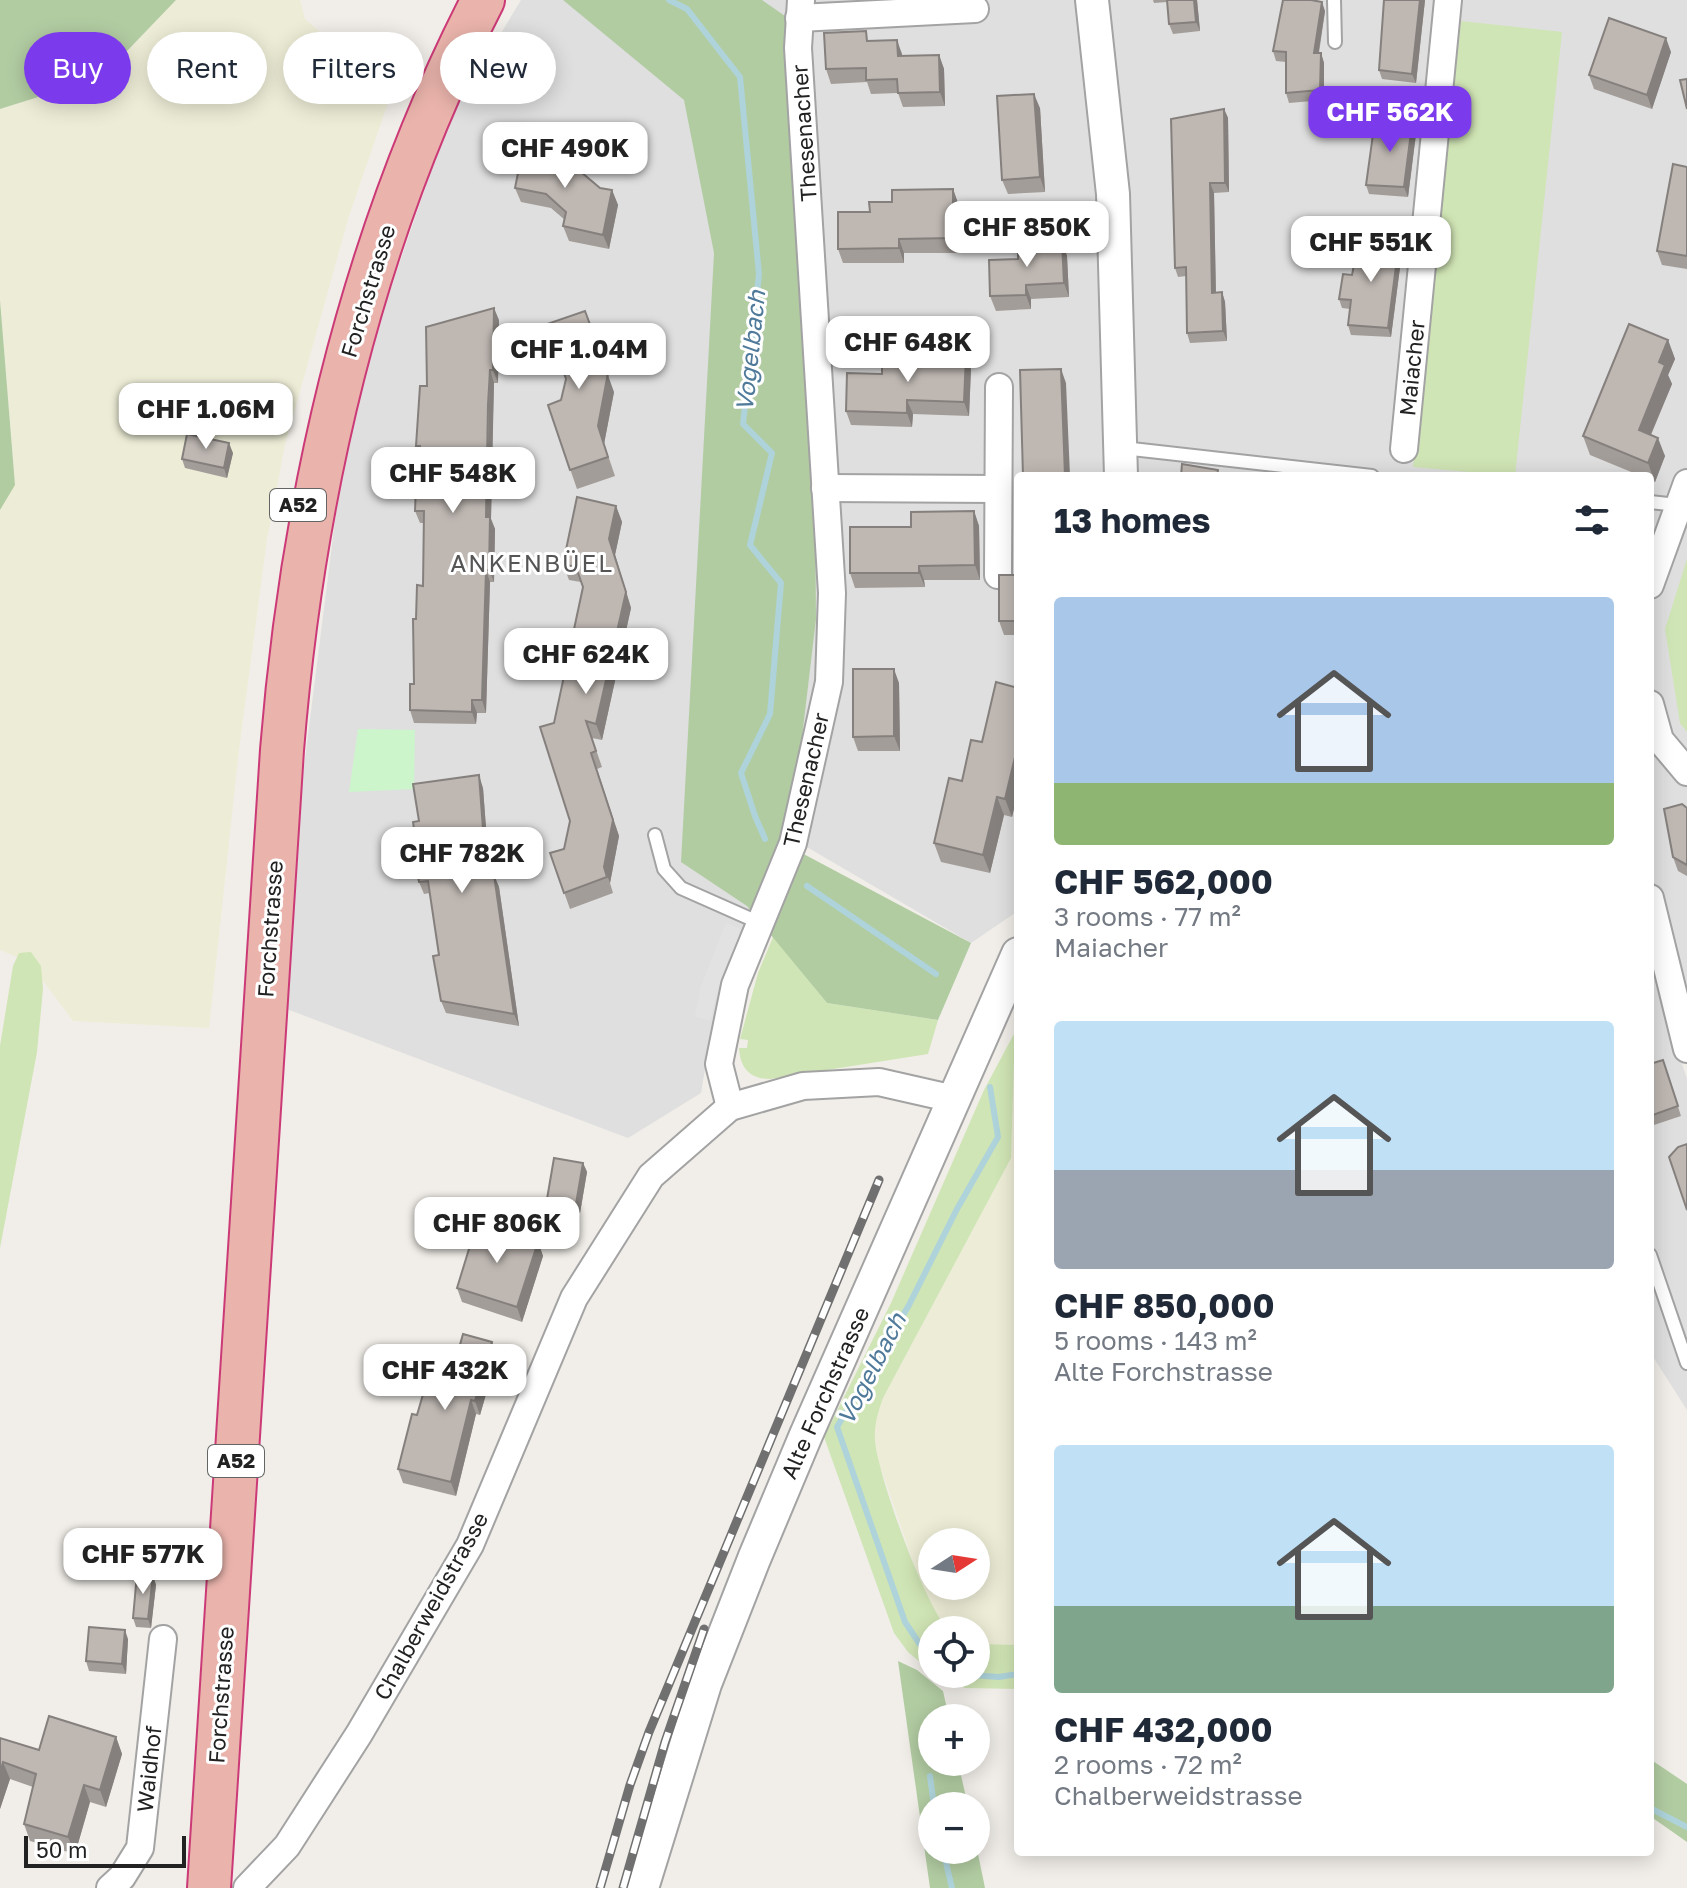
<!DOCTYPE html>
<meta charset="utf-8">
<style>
body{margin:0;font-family:"Golos Text",sans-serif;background:#f2f2f3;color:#1f2937;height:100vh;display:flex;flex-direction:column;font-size:30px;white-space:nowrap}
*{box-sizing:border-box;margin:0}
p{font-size:26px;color:#747a83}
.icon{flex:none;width:44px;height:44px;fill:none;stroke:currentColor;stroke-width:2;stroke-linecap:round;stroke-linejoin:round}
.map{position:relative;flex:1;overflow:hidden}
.panel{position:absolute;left:1014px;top:472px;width:640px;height:1384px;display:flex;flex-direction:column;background:#fff;border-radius:8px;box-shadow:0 4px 20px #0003}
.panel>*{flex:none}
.top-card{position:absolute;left:24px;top:32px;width:760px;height:72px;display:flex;gap:16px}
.needle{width:52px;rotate:78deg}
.fabs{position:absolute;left:918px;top:1528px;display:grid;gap:16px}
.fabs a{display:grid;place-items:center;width:72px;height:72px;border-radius:50%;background:#fff;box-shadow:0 4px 20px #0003;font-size:40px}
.scale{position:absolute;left:24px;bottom:20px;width:162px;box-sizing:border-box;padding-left:8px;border:4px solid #222;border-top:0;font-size:22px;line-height:28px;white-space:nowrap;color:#222;-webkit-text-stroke:6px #fff;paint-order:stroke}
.price{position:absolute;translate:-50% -68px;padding:0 18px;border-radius:16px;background:#fff;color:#222;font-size:26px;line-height:52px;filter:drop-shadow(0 2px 4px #0008)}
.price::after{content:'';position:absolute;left:50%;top:48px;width:24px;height:18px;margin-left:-12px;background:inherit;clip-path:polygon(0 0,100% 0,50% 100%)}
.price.on{background:#7c3aed;color:#fff}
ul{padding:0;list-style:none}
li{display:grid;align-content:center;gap:16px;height:424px;padding:0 40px}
li span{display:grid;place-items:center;height:248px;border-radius:8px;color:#555}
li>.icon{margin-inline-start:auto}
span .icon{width:144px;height:144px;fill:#fffc;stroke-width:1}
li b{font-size:34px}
h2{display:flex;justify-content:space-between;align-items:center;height:96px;padding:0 40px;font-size:34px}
.pill{padding:0 28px;border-radius:36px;background:#fff;box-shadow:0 4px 20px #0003;font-size:28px;line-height:72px}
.pill.on{background:#7c3aed;color:#fff}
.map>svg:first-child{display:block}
.residential{fill:#dfdfdf}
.farmland{fill:#ededd7;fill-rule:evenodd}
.grass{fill:#d0e5b5}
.forest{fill:#b2cca2}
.park{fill:#ccf5cc}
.parking{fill:#e2e2e2}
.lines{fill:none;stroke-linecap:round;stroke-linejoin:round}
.stream{stroke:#aed3da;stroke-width:6}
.service-casing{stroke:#a3a3a3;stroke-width:16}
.minor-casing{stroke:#a3a3a3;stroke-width:30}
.tertiary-casing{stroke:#a3a3a3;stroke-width:36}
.trunk-casing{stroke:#cb3a77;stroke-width:46}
.service{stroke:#fff;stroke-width:12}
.minor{stroke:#fff;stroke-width:26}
.tertiary{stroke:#fff;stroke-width:32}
.trunk{stroke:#eab4ac;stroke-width:42}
.rail-casing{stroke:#707070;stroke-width:9}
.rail{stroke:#fff;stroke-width:6;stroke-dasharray:18;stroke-linecap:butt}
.wall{fill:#a39d99}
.shaded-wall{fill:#85807d}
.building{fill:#beb7b2;stroke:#85807d;stroke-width:2}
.labels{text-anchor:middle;stroke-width:6;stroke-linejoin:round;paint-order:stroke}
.shield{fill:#fff;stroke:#646464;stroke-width:2}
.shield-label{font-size:20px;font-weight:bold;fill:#222}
.street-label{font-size:22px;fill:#222;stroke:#fff}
.water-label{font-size:24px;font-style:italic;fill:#4f7a9a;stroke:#fff}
.neighbourhood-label{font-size:24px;letter-spacing:2px;fill:#555;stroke:#fff}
</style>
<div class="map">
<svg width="1687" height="1888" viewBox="0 0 1687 1888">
<rect width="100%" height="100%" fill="#f1eee9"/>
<polygon class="residential" points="521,0 1687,0 1687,1026 1671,1030 1687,1079 1687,1410 1650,1352 1650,476 1018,476 1018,911 971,943 800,843 733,944 712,1028 701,1093 628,1138 284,1008 293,854 349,410 449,119"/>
<g class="farmland">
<polygon points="176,0 300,0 305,19 336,46 400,68 349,216 285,445 267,539 239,750 209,1028 73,1021 29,962 0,950 0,510 15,484 0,300 0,109 102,77"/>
<path d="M1018,1014V1645H993L976,1644V1630H949L933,1609L917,1573L879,1463L875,1442V1421L883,1398L1011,1158L1015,1032ZM932,1542H976V1586H932Z"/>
</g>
<g class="grass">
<polygon points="1461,21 1562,32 1515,476 1413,467"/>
<polygon points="1687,559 1687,732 1680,723 1665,629"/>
<path d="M773,937L827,1003L938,1020L928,1054L770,1079C750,1079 740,1068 739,1048H747L748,1040L740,1039L758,973Z"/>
<polygon points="31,952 41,966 43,989 37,1052 0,1248 0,1046 13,966 19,953"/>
<path d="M1015,1032L1011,1158L883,1398C878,1412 874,1425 875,1440C877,1473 926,1610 949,1630H932V1672L908,1652L894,1633L824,1437L891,1303L984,1090Z"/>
<polygon points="976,1644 1018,1645 1018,1689 965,1688 935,1674 976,1674"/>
</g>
<g class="forest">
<polygon points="0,0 176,0 102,77 0,109"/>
<polygon points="563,0 762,0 785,16 815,492 816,619 798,771 781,842 971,943 938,1020 827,1003 747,906 681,862 714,253 684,100"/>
<polygon points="0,300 15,485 0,510"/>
<polygon points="898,1661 917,1670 943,1691 949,1718 932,1718 932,1762 958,1762 968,1806 932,1806 932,1850 976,1850 976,1844 985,1888 930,1888"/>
<polygon points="1650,1759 1687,1784 1687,1842 1650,1816"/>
</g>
<polygon class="park" points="358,729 415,730 414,789 349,792"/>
<polygon class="parking" points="726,923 741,929 717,992 710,1021 695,1017 701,986"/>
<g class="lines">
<g class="stream">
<polyline points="669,0 687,9 740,77 759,274 743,424 772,453 750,545 781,583 770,714 741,773 755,816 765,839"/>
<polyline points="807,886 936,974"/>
<polyline points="932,1654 921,1646 905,1622 837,1427 909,1305 957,1209 998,1137 990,1087"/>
<polyline points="957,1674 999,1677 1018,1674"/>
<polyline points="930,1776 934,1806"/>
<polyline points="1650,1808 1687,1827"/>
<polyline points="943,1850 952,1888"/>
</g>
<g class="service-casing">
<g id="service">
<polyline points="1334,0 1335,42"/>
<polyline points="1123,448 1372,476"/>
<polyline points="1650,502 1677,505"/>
<polyline points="655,835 664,869 681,888 760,923"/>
<polyline points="1650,1255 1687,1363"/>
</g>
</g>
<g class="minor-casing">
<g id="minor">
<polyline points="799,18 975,9"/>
<polyline points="1404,449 1448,0"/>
<polyline points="825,488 998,489"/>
<polyline points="998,575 999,387"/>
<polyline points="1650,585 1687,483"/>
<polyline points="1650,704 1660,740 1687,772"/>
<polyline points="1650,898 1687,1049"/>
<polyline points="730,1107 719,1064 735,985 793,843 829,682 832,593 798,48 801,0"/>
<polyline points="110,1888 122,1877 140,1848 163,1639"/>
<polyline points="247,1888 287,1846 359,1734 470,1545 574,1298 651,1176 730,1107 803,1086 879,1082 954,1099"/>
</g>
</g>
<g class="tertiary-casing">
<g id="tertiary">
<polyline points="1092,0 1113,194 1121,476"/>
<polyline points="642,1888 705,1684 754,1559 806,1435 1018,954"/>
</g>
</g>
<g class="trunk-casing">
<path id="trunk" d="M209,1888L282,750C303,491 363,233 483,0"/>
</g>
<use href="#service" class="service"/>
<use href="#minor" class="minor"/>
<use href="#tertiary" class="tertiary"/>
<use href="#trunk" class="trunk"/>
<g class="rail-casing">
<g id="rail">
<polyline points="600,1888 630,1785 649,1732 879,1180"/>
<polyline points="623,1888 665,1742 704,1629"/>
</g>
</g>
<use href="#rail" class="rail"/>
</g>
<g class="wall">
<polygon points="1153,0 1197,0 1200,31 1173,34 1169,24 1167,2 1154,3"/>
<polygon points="1384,0 1425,0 1416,83 1382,79 1379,70"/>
<polygon points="1325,11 1319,53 1321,53 1324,63 1324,100 1289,103 1286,93 1286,62 1276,61 1273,51"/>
<polygon points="870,41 902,54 902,56 939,55 944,69 945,106 903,107 898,93 871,94 867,82 831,84 826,69"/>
<polygon points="1671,52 1652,109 1594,89 1589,75"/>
<polygon points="1040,108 1045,192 1008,194 1002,180"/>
<polygon points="1224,109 1228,118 1229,192 1214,193 1216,292 1222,292 1225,302 1227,341 1190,343 1187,333 1186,276 1178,277 1175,268"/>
<polygon points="1417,126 1408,197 1369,194 1366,185 1394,129"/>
<polygon points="1687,167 1687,269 1662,265 1657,251"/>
<polygon points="515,188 600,188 612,190 618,205 609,249 569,241 563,226 565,220 551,208 521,202"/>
<polygon points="953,189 958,203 958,253 904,253 904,263 843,263 838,249 870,212 892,202"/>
<polygon points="1062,242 1067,256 1069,297 1031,299 1031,309 996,311 990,296 1018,259"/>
<polygon points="1402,252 1391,337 1351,335 1348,325 1350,309 1342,308 1339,299"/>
<polygon points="499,320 498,383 494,383 493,417 491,519 495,529 494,582 490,582 486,713 477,713 476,724 414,723 410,710 414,684 416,619 423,586 424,523 420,523 415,511 419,485 419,456 416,446 427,386"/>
<polygon points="1668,340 1675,359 1668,375 1672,384 1651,435 1665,456 1655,482 1650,480 1650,476 1641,476 1590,455 1583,436"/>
<polygon points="971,369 969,416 913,414 912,427 851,425 846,411 882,374"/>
<polygon points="614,392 604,444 615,476 577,489 548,405"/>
<polygon points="233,453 227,478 185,468 182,459"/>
<polygon points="616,506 622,522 615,555 631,608 602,740 592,738 602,767 597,769 619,836 610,883 613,893 570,909 550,853 564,849 570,821 554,723 583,587 581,582 569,580 563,564"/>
<polygon points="974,511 979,526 980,580 924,580 925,587 855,588 850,573 911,527"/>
<polygon points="1018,575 1018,635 1004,635 999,621"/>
<polygon points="899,683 900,751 858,751 853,737"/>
<polygon points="1018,688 1018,792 1012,817 1004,815 990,873 941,862 934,843 962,781 982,742"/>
<polygon points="483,788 487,841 493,875 494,875 499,887 519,1026 446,1013 441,1001 439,955 430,893 424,894 419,882 418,856 419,821"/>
<polygon points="1687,808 1687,876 1678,871 1673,857"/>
<polygon points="1663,1060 1681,1116 1651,1126 1650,1122 1650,1064"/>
<polygon points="583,1163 587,1172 580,1213 550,1208 547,1199"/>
<polygon points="538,1242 543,1256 522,1322 462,1302 457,1288"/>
<polygon points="497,1356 480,1415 476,1414 456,1496 403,1483 398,1469 417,1415"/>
<polygon points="153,1576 156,1585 151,1628 136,1627 133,1618"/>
<polygon points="128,1639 126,1674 89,1671 86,1661"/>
<polygon points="116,1737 122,1754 106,1807 90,1802 75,1854 30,1841 24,1824 33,1787 10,1779 0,1809 0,1738 39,1750"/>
</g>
<g class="shaded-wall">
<polygon points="1194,0 1197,0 1200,31 1196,22"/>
<polygon points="1420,0 1425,0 1416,83 1412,74"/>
<polygon points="1322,2 1325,11 1317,62 1314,53"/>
<polygon points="1666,38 1671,52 1652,109 1647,95"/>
<polygon points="897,40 902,54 903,70 898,56"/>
<polygon points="1321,53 1324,63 1324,100 1320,90"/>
<polygon points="939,55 944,69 945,106 940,92"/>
<polygon points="1034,94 1040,108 1045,192 1040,177"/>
<polygon points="1224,109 1228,118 1229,192 1225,183"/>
<polygon points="1413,117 1417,126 1408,197 1404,187"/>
<polygon points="1210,183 1214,193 1216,302 1212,293"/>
<polygon points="953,189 958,203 958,253 953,238"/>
<polygon points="612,190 618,205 609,249 603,235"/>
<polygon points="899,239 904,253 904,263 899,248"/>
<polygon points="1062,242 1067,256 1069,297 1064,283"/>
<polygon points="1399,243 1402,252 1391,337 1388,328"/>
<polygon points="1026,285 1031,299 1031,309 1026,295"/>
<polygon points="1222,292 1225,302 1227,341 1223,331"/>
<polygon points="494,308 499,320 498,383 493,370"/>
<polygon points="585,311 614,392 604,444 615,476 598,426"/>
<polygon points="1668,340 1675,359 1668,375 1672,384 1645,448 1639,430 1659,362"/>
<polygon points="966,355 971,369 969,416 964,402"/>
<polygon points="1061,369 1066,383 1070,476 1065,476"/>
<polygon points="490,370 494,383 491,519 495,529 494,582 489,570 486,517"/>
<polygon points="907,400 913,414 912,427 907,413"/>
<polygon points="1658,438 1665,456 1655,482 1648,463"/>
<polygon points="229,443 233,453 227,478 224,468"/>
<polygon points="616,506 622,522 615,555 631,608 602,740 596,724 609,539"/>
<polygon points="974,511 979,526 980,580 975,565"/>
<polygon points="919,566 924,580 925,587 919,573"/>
<polygon points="486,570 490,582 486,713 482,700"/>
<polygon points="894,669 899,683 900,751 894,736"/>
<polygon points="472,700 477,713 476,724 472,712"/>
<polygon points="591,753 619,836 610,883 604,867"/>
<polygon points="1016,753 1018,759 1018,792 1012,817 1005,799"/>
<polygon points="479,775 483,788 487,841 495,887 491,875 483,829"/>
<polygon points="997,797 1004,815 990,873 983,855"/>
<polygon points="494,875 499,887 519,1026 514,1014"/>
<polygon points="583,1163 587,1172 580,1213 576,1204"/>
<polygon points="538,1242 543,1256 522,1322 517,1307"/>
<polygon points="492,1342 497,1356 480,1415 475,1401"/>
<polygon points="471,1400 476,1414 456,1496 451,1482"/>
<polygon points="153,1576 156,1585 151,1628 148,1619"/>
<polygon points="125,1630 128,1639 126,1674 122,1664"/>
<polygon points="116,1737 122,1754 106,1807 100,1790"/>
<polygon points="3,1762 10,1779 0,1809 0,1773"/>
<polygon points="84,1785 90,1802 75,1854 68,1837"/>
</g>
<g class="building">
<polygon points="1167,0 1194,0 1196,22 1169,24"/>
<polygon points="1283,0 1311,0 1322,2 1314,53 1321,53 1320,90 1286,93 1286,52 1273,51"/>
<polygon points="1384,0 1420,0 1412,74 1379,70"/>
<polygon points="1609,18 1666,38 1647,95 1589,75"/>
<polygon points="866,31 867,41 897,40 898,56 939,55 940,92 898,93 897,79 866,80 866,68 826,69 824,33"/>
<polygon points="1687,79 1687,109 1680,80"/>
<polygon points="1034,94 1040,177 1002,180 997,96"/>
<polygon points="1224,109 1225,183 1210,183 1212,293 1222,292 1223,331 1187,333 1186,267 1175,268 1171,119"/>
<polygon points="1395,114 1413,117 1404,187 1366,185 1374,127 1394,129"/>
<polygon points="523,148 562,156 600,188 612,190 603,235 563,226 566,212 546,194 515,188"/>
<polygon points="1673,164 1687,167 1687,256 1657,251"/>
<polygon points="953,189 953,238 899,239 899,248 838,249 838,212 870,212 869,202 892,202 892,190"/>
<polygon points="1359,239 1399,243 1388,328 1348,325 1351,300 1339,299 1343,274 1352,275"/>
<polygon points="1062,242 1064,283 1026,285 1026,295 990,296 989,260 1018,259 1018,244"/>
<polygon points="494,308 493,370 490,370 488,405 486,517 490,517 489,570 486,570 482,700 472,700 472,712 410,710 410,684 414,684 413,619 416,619 417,585 423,586 424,511 415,511 416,485 419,485 420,446 416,446 420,386 427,386 426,327"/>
<polygon points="585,311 608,373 598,426 608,457 570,470 548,405 561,400 566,379 547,324"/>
<polygon points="1629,324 1668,340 1659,362 1665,365 1639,430 1658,438 1648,463 1583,436"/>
<polygon points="905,353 966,355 964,402 907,400 907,413 846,411 847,373 882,374 882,363 905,364"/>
<polygon points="1061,369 1065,476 1023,476 1020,370"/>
<polygon points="187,434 229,443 224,468 182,459"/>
<polygon points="1182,464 1218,470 1217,476 1181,476"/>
<polygon points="577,497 616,506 609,539 626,592 596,724 586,721 596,751 591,753 613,820 604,867 607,877 564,893 550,853 564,849 570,821 540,727 554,723 583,587 576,567 563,564"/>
<polygon points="974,511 975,565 919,566 919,573 850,573 850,527 911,527 911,512"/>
<rect x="999" y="575" width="19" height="46"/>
<polygon points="853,669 894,669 894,736 853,737"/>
<polygon points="996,682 1018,688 1018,754 1016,753 1005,799 997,797 983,855 934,843 949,778 962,781 971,740 982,742"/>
<polygon points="479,775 483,829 491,875 494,875 514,1014 441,1001 433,956 439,955 428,881 419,882 415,856 418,856 413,822 419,821 413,784"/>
<polygon points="1682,804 1687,808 1687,865 1673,857 1664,809"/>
<polygon points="1663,1060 1678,1106 1650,1116 1650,1064"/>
<polygon points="1687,1144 1687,1210 1669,1157 1678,1147"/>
<polygon points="554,1158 583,1163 576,1204 547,1199"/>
<polygon points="477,1223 538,1242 517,1307 457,1288"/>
<polygon points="463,1334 492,1342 475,1401 471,1400 451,1482 398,1469 412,1414 417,1415 433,1360 454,1366"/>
<polygon points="137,1574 153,1576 148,1619 133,1618"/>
<polygon points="89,1627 125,1630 122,1664 86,1661"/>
<polygon points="49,1716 116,1737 100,1790 84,1785 68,1837 24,1824 36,1774 3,1762 0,1773 0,1738 39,1750"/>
</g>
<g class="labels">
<g class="shield">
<rect x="270" y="489" width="56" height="32" rx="6"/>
<rect x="208" y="1445" width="56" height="32" rx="6"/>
</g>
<g class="shield-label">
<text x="298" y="512">A52</text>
<text x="236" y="1468">A52</text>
</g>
<g class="street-label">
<text transform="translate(804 133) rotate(-94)" y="8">Thesenacher</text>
<text transform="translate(368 291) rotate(-73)" y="8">Forchstrasse</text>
<text transform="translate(1412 368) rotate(-84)" y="8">Maiacher</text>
<text transform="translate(806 780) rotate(-77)" y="8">Thesenacher</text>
<text transform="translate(270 929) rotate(-86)" y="8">Forchstrasse</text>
<text transform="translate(825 1393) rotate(-66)" y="8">Alte Forchstrasse</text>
<text transform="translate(431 1606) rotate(-61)" y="8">Chalberweidstrasse</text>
<text transform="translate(221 1695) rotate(-86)" y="8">Forchstrasse</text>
<text transform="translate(149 1769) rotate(-84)" y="8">Waidhof</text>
</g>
<g class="water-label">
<text transform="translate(751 351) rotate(-84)" y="8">Vogelbach</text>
<text transform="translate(872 1369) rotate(-63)" y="8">Vogelbach</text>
</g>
<g class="neighbourhood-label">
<text x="532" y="572">ANKENBÜEL</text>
</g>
</g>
</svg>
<div class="fabs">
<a><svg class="needle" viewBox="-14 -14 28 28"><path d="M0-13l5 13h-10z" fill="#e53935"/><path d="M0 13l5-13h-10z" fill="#747a83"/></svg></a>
<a><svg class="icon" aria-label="locate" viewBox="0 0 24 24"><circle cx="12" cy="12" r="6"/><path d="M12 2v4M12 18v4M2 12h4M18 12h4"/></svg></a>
<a>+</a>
<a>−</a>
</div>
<div class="scale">50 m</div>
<b class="price on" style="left:1390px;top:154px">CHF 562K</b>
<b class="price" style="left:565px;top:190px">CHF 490K</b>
<b class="price" style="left:1027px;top:269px">CHF 850K</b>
<b class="price" style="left:1371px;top:284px">CHF 551K</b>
<b class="price" style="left:908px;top:384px">CHF 648K</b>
<b class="price" style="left:579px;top:391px">CHF 1.04M</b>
<b class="price" style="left:206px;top:451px">CHF 1.06M</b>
<b class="price" style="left:453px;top:515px">CHF 548K</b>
<b class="price" style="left:586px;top:696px">CHF 624K</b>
<b class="price" style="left:462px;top:895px">CHF 782K</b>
<b class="price" style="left:497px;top:1265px">CHF 806K</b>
<b class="price" style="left:445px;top:1412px">CHF 432K</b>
<b class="price" style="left:143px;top:1596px">CHF 577K</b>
<div class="top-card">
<a class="pill on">Buy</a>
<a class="pill">Rent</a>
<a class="pill">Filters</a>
<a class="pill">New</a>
</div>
<section class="panel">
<h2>13 homes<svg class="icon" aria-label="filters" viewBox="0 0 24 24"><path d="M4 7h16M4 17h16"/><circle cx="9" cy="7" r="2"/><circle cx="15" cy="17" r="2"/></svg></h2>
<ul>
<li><span style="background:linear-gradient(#a9c7e8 75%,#8fb573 0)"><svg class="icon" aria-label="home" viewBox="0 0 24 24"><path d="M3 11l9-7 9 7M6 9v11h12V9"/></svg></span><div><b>CHF 562,000</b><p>3 rooms · 77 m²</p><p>Maiacher</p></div></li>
<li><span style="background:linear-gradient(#bfe0f5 60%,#9aa5b1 0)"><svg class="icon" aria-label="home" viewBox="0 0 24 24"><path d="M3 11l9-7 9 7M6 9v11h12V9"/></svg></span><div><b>CHF 850,000</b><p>5 rooms · 143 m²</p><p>Alte Forchstrasse</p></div></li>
<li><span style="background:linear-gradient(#bfe0f5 65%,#7fa58c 0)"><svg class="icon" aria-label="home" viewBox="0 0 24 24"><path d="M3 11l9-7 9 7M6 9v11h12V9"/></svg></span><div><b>CHF 432,000</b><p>2 rooms · 72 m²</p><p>Chalberweidstrasse</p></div></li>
</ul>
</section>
</div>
